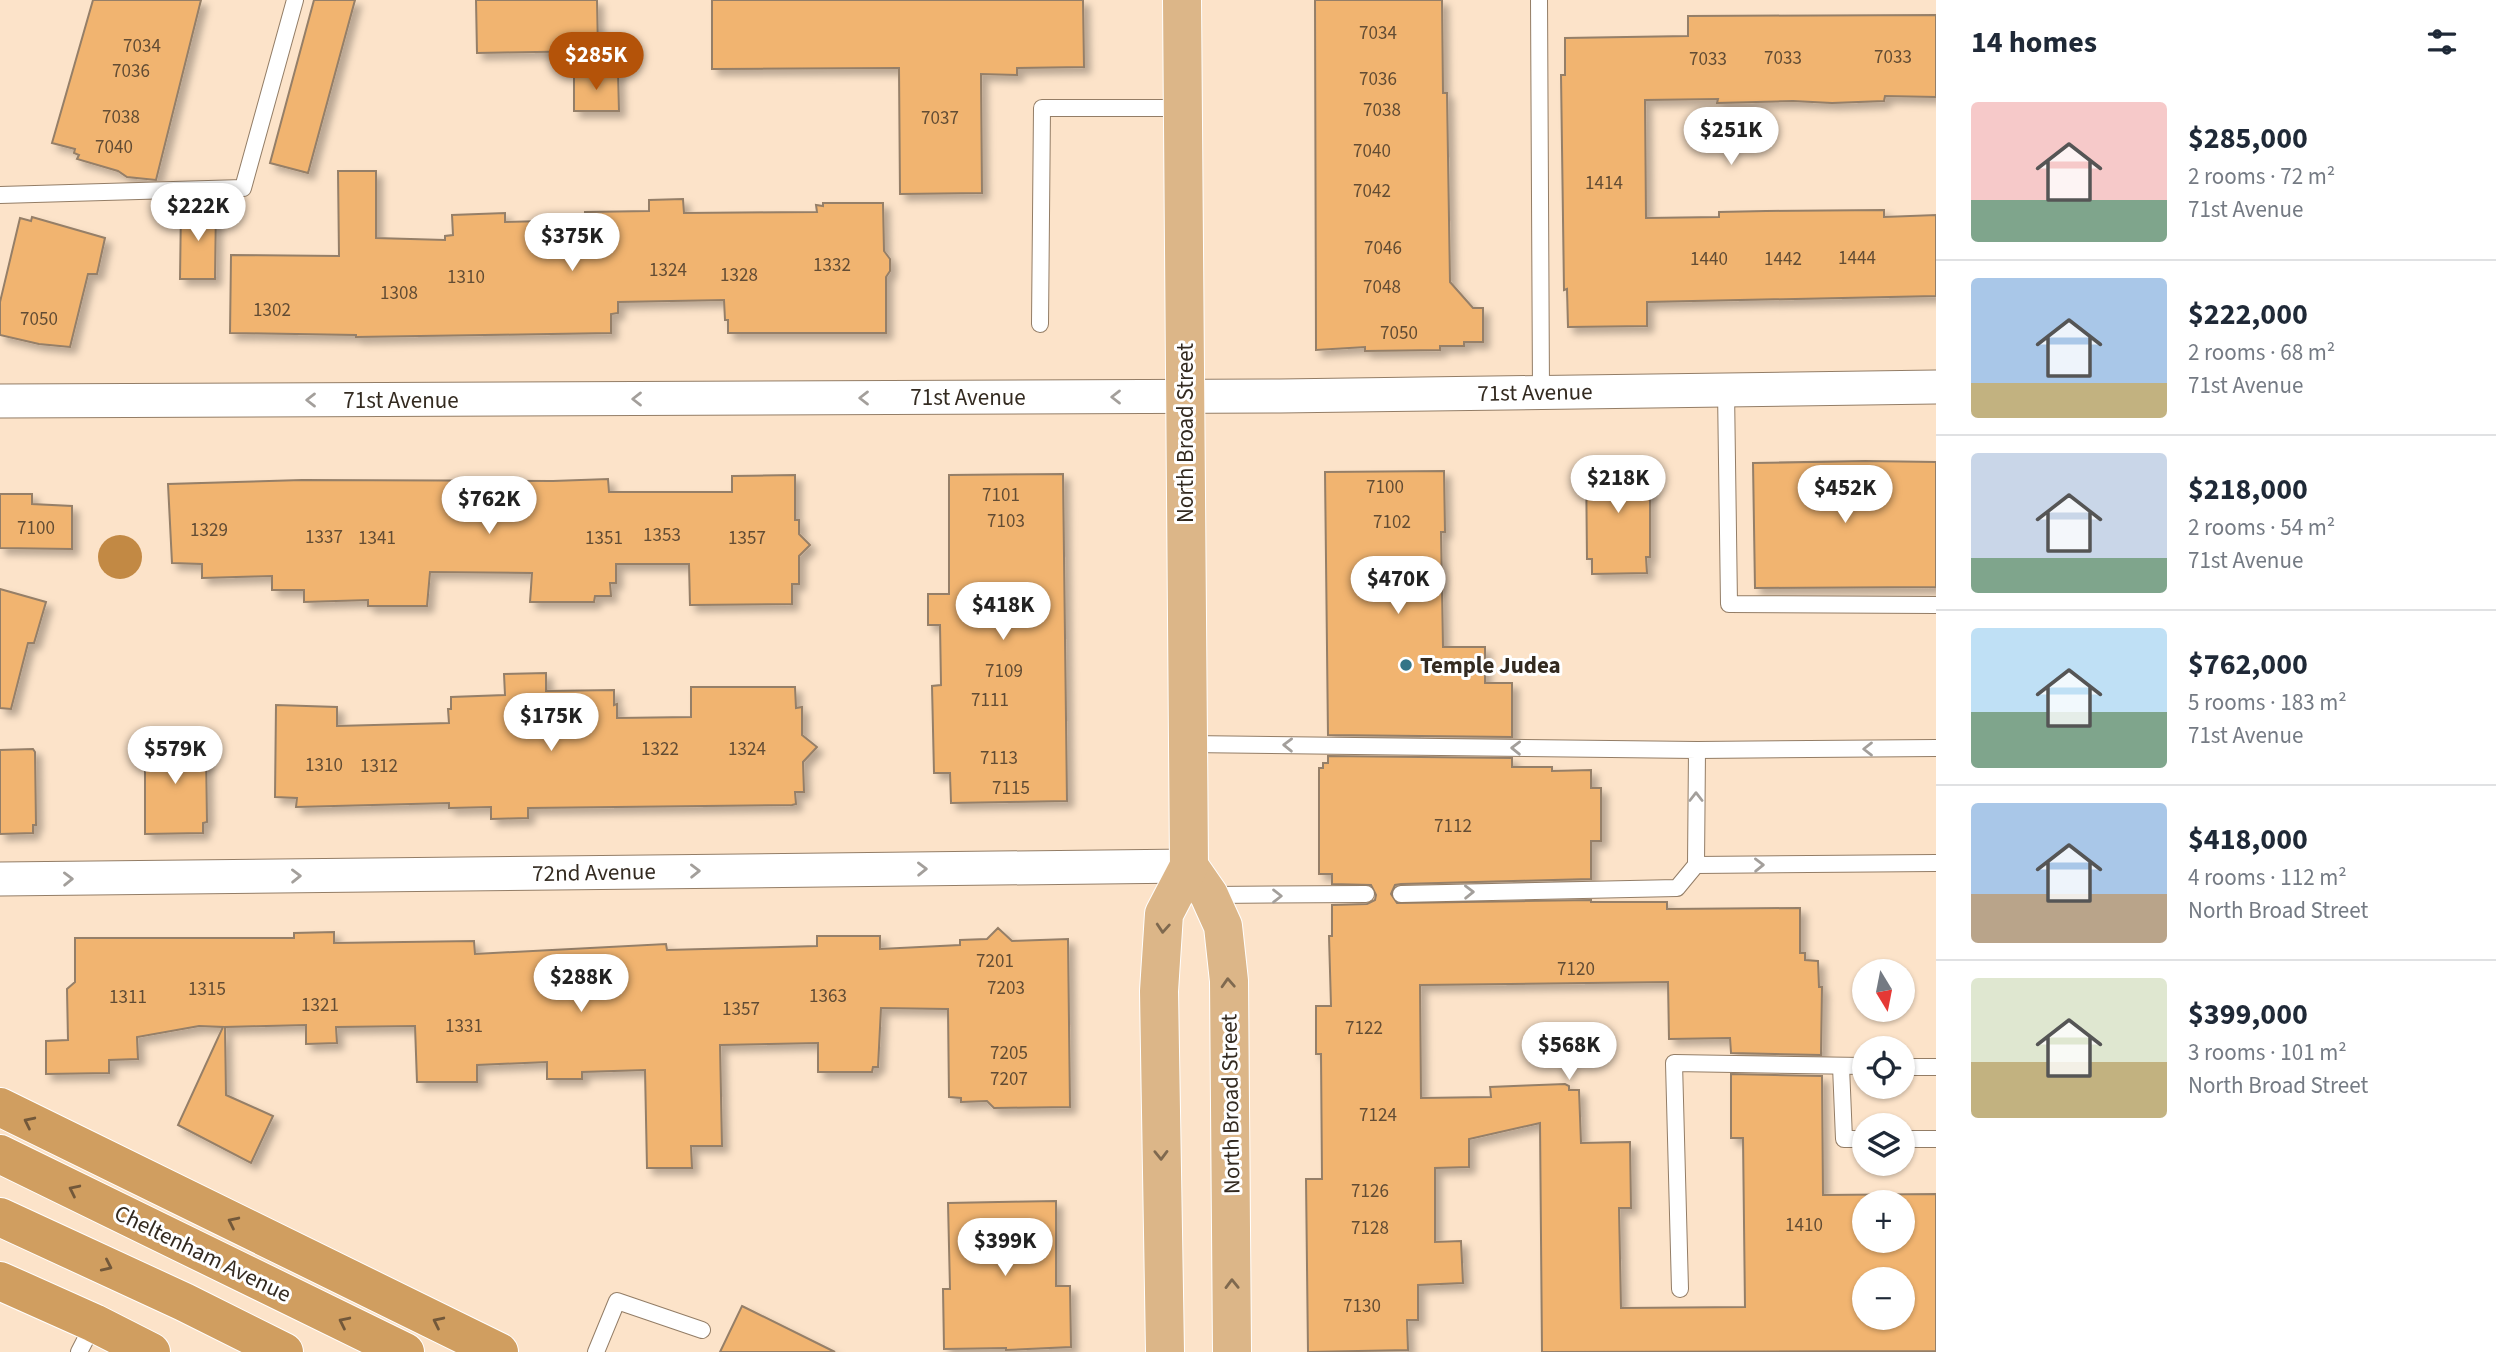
<!DOCTYPE html>
<meta charset="utf-8">
<style>
body{margin:0;font-family:"Source Sans 3",sans-serif;background:#f2f2f3;color:#1f2937;height:100vh;display:flex;flex-direction:column;font-size:26px;white-space:nowrap}
*{box-sizing:border-box;margin:0}
p{font-size:23px;color:#747a83}
.icon{flex:none;width:38px;height:38px;fill:none;stroke:currentColor;stroke-width:2;stroke-linecap:round;stroke-linejoin:round}
.map{position:relative;flex:1;overflow:hidden}
.details{display:flex;flex-direction:column;background:#fff;width:560px}
.details>*{flex:none}
.needle{width:46px;rotate:170deg}
.buttons{position:absolute;left:1852px;top:959px;display:grid;gap:14px}
.buttons a{display:grid;place-items:center;width:63px;height:63px;border-radius:50%;background:#fff;box-shadow:0 2px 5px #0004;font-size:35px}
.price{position:absolute;translate:-50% -60px;padding:0 16px;border-radius:24px;background:#fff;color:#222;font-size:23px;line-height:46px;filter:drop-shadow(0 2px 4px #0008)}
.price::after{content:'';position:absolute;left:50%;top:42px;width:21px;height:16px;margin-left:-10px;background:inherit;clip-path:polygon(0 0,100% 0,50% 100%)}
.price.selected{background:#b45309;color:#fff}
ul{padding:0;list-style:none}
li{display:flex;align-items:center;gap:21px;height:175px;padding:0 35px}
li+li{border-top:2px solid #e0e1e3}
li span{display:grid;place-items:center;flex:none;width:196px;height:140px;border-radius:7px;color:#555}
li>.icon{margin-inline-start:auto}
span .icon{width:84px;height:84px;fill:#fffc;stroke-width:1}
li b{font-size:30px}
h2{display:flex;justify-content:space-between;align-items:center;height:84px;padding:0 35px;font-size:30px}
main{display:flex;flex:1;min-height:0}
.map>svg:first-child{display:block}
.water{fill:#c28944}
.building{fill:#f1b470;stroke:#957f68;stroke-width:2;fill-rule:evenodd;filter:url(#shadow)}
.lines{fill:none;stroke-linecap:round;stroke-linejoin:round}
.service-casing{stroke:#937d66;stroke-width:18}
.minor-casing{stroke:#937d66;stroke-width:35}
.primary-casing{stroke:#fff;stroke-width:40}
.trunk-casing{stroke:#fff;stroke-width:40}
.service{stroke:#fff;stroke-width:16}
.minor{stroke:#fff;stroke-width:33}
.primary{stroke:#dcb688;stroke-width:38}
.trunk{stroke:#d09e60;stroke-width:38}
.oneway{stroke:#a39f9b}
.oneway2{stroke:#7f694f}
.oneway3{stroke:#72583a}
.poi-dot{fill:#337587;stroke:#fff;stroke-width:2.5}
.labels{text-anchor:middle;stroke-width:6;stroke-linejoin:round;paint-order:stroke}
.number-label{font-size:19px;fill:#624c34}
.street-label{font-size:23px;fill:#332a20;stroke:#fff}
.poi-label{font-size:23px;font-weight:bold;fill:#332a20;stroke:#fff;text-anchor:start}
</style>
<main>
<div class="map">
<svg width="1936" height="1352" viewBox="0 0 1936 1352">
<defs>
<filter id="shadow"><feDropShadow dx="6" dy="6" stdDeviation="3.5" flood-color="#0004"/></filter>
</defs>
<rect width="100%" height="100%" fill="#fce3c9"/>
<circle class="water" cx="120" cy="557" r="22"/>
<g class="building">
<polygon points="93,0 201,0 156,180 127,177 118,171 77,159 79,155 74,153 75,149 52,143"/>
<polygon points="314,0 355,0 308,173 270,163"/>
<polygon points="476,0 597,0 598,51 477,53"/>
<polygon points="712,0 1083,0 1084,67 1017,68 1017,75 981,74 982,193 900,194 899,68 712,69"/>
<polygon points="1315,0 1442,0 1443,93 1447,93 1450,282 1473,308 1483,308 1483,342 1464,342 1464,346 1440,346 1440,350 1365,351 1365,347 1316,350"/>
<polygon points="1936,15 1936,97 1885,96 1884,101 1832,103 1793,101 1717,103 1718,99 1645,100 1646,218 1719,217 1719,212 1766,211 1884,210 1884,217 1936,215 1936,296 1647,302 1647,326 1568,327 1567,289 1564,290 1561,75 1565,75 1565,38 1688,36 1688,16"/>
<polygon points="618,72 619,111 574,111 574,73"/>
<polygon points="338,171 376,171 376,238 445,240 445,236 453,235 452,215 505,213 505,222 585,220 585,212 649,211 649,200 683,199 684,213 817,212 816,205 823,206 823,203 883,203 884,251 890,259 890,271 886,277 886,333 728,333 728,320 725,320 724,300 618,302 618,313 611,314 611,333 356,337 356,335 230,333 231,255 339,256"/>
<polygon points="216,206 215,279 180,279 181,207"/>
<polygon points="32,217 105,238 97,274 88,274 70,347 39,344 0,335 0,302 20,218 31,221"/>
<polygon points="1650,458 1650,557 1646,557 1647,573 1592,574 1592,559 1587,559 1586,459"/>
<polygon points="1865,461 1936,462 1936,587 1755,588 1753,463"/>
<polygon points="1444,471 1445,532 1441,532 1443,647 1485,647 1485,683 1512,683 1512,737 1328,735 1325,472"/>
<polygon points="1063,474 1067,801 951,803 950,773 934,773 932,686 941,685 940,625 928,625 928,594 949,594 949,475"/>
<polygon points="795,475 795,520 799,520 799,534 810,545 799,556 799,584 792,584 792,604 690,605 689,564 616,564 616,583 610,583 611,596 595,596 594,602 530,602 532,573 430,572 427,606 368,606 368,600 304,602 304,590 272,590 272,576 202,578 202,564 172,563 168,484 302,480 553,481 608,479 609,492 732,492 732,476"/>
<polygon points="0,494 32,494 32,504 72,506 72,549 0,548"/>
<polygon points="0,589 46,602 34,643 28,643 11,709 0,708"/>
<polygon points="546,673 546,691 614,690 614,705 617,704 617,718 691,717 691,687 795,687 796,708 802,707 802,735 817,747 803,762 804,792 795,792 796,804 792,805 528,808 528,818 491,819 491,807 449,808 449,803 296,807 297,798 275,797 276,705 337,707 337,726 449,723 448,709 451,709 451,697 505,695 504,674"/>
<polygon points="145,737 204,738 204,751 206,752 207,822 203,823 203,833 145,834"/>
<polygon points="33,749 35,752 36,825 33,825 33,833 0,834 0,750"/>
<path d="M1328,756L1512,758V767H1552V771L1591,770V788H1601V841H1591V879L1401,884L1395,885L1391,894L1397,903L1591,900V902H1667V909L1800,908V953H1805V960L1818,961L1819,987H1822L1821,1055L1731,1053L1730,1038L1669,1039L1668,982L1420,985L1421,1098L1491,1097L1490,1087L1565,1084L1569,1086V1090H1579L1581,1143L1630,1142L1631,1208H1619L1621,1308L1745,1307L1743,1138H1731V1074L1822,1076L1823,1195L1936,1194V1351L1542,1352L1540,1123L1469,1139V1167L1435,1168V1242L1461,1241L1463,1283L1418,1285V1320H1407L1408,1350L1308,1352L1306,1179H1322L1321,1054H1316V1006H1331L1329,936H1332V905L1367,904L1375,900L1376,895L1371,885L1332,884V874H1319V768H1323V763H1328ZM1864,1202H1902V1241H1864ZM1864,1279H1902V1318H1864Z"/>
<polygon points="998,928 1012,941 1068,939 1070,1107 994,1108 987,1101 961,1102 961,1098 949,1097 948,1009 881,1008 878,1067 873,1067 872,1072 818,1072 818,1043 720,1045 722,1146 691,1146 692,1168 647,1168 645,1070 582,1072 582,1079 547,1079 547,1062 477,1065 477,1082 417,1082 415,1026 336,1027 337,1043 306,1044 306,1025 225,1027 226,1095 273,1116 251,1163 178,1125 223,1027 199,1026 137,1037 138,1059 109,1060 109,1073 46,1074 46,1041 68,1040 67,989 75,982 75,938 294,938 294,933 334,932 334,943 474,941 475,954 666,944 667,950 817,946 817,936 880,936 880,949 960,945 960,940 987,939"/>
<polygon points="1056,1201 1056,1286 1070,1286 1071,1347 1006,1350 1006,1348 944,1349 943,1289 950,1289 948,1203"/>
<polygon points="742,1306 835,1352 720,1352"/>
</g>
<g class="lines">
<g class="service-casing">
<g id="service">
<polyline points="1539,0 1541,392"/>
<polyline points="0,195 243,188 295,0"/>
<polyline points="1040,324 1042,108 1182,108"/>
<polyline points="1726,390 1729,604 1936,605"/>
<polyline points="1188,744 1697,750 1696,865"/>
<polyline points="1697,750 1936,748"/>
<polyline points="1401,894 1677,888 1696,865 1936,863"/>
<polyline points="1212,895 1366,894"/>
<polyline points="1841,1066 1844,1139 1864,1139"/>
<polyline points="1902,1067 1936,1067"/>
<polyline points="1902,1139 1936,1139"/>
<polyline points="1680,1289 1674,1063 1864,1066"/>
<polyline points="79,1352 94,1323"/>
<polyline points="596,1352 617,1301 702,1330"/>
</g>
</g>
<g class="minor-casing">
<g id="minor">
<polyline points="0,401 1280,396 1936,387"/>
<polyline points="0,879 1189,866"/>
</g>
</g>
<g class="primary-casing">
<g id="primary">
<polyline points="1189,866 1209,895 1223,926 1229,981 1232,1352"/>
<polyline points="1165,1352 1159,991 1164,914 1189,866 1182,0"/>
</g>
</g>
<g class="trunk-casing">
<g id="trunk">
<polyline points="0,1107 499,1352"/>
<polyline points="0,1154 405,1352"/>
<polyline points="0,1217 184,1302 284,1352"/>
<polyline points="0,1281 94,1323 151,1352"/>
</g>
</g>
<use href="#service" class="service"/>
<use href="#minor" class="minor"/>
<use href="#primary" class="primary"/>
<use href="#trunk" class="trunk"/>
</g>
<defs><path id="oneway-chevron" d="M-2-3.5L2.5 0L-2 3.5" fill="none" stroke-width="1.6" stroke-linecap="round" stroke-linejoin="round" transform="scale(1.75)"/></defs>
<g class="oneway">
<use href="#oneway-chevron" transform="translate(1116 397) rotate(180)"/>
<use href="#oneway-chevron" transform="translate(864 398) rotate(180)"/>
<use href="#oneway-chevron" transform="translate(637 399) rotate(180)"/>
<use href="#oneway-chevron" transform="translate(311 400) rotate(180)"/>
<use href="#oneway-chevron" transform="translate(1288 745) rotate(-179)"/>
<use href="#oneway-chevron" transform="translate(1516 748) rotate(-179)"/>
<use href="#oneway-chevron" transform="translate(1868 749) rotate(180)"/>
<use href="#oneway-chevron" transform="translate(1696 797) rotate(-90)"/>
<use href="#oneway-chevron" transform="translate(1759 865) rotate(-1)"/>
<use href="#oneway-chevron" transform="translate(922 869) rotate(-1)"/>
<use href="#oneway-chevron" transform="translate(695 871) rotate(-1)"/>
<use href="#oneway-chevron" transform="translate(296 876) rotate(-1)"/>
<use href="#oneway-chevron" transform="translate(68 879) rotate(-1)"/>
<use href="#oneway-chevron" transform="translate(1469 892) rotate(-1)"/>
<use href="#oneway-chevron" transform="translate(1277 896)"/>
</g>
<g class="oneway2">
<use href="#oneway-chevron" transform="translate(1163 928) rotate(94)"/>
<use href="#oneway-chevron" transform="translate(1228 983) rotate(-93)"/>
<use href="#oneway-chevron" transform="translate(1161 1155) rotate(89)"/>
<use href="#oneway-chevron" transform="translate(1232 1284) rotate(-91)"/>
</g>
<g class="oneway3">
<use href="#oneway-chevron" transform="translate(29 1122) rotate(-154)"/>
<use href="#oneway-chevron" transform="translate(74 1190) rotate(-154)"/>
<use href="#oneway-chevron" transform="translate(233 1222) rotate(-154)"/>
<use href="#oneway-chevron" transform="translate(107 1266) rotate(25)"/>
<use href="#oneway-chevron" transform="translate(344 1322) rotate(-154)"/>
<use href="#oneway-chevron" transform="translate(438 1322) rotate(-154)"/>
</g>
<circle class="poi-dot" cx="1406" cy="665" r="7"/>
<g class="labels">
<g class="number-label">
<text x="1378" y="39">7034</text>
<text x="142" y="52">7034</text>
<text x="1893" y="63">7033</text>
<text x="1783" y="64">7033</text>
<text x="1708" y="65">7033</text>
<text x="131" y="77">7036</text>
<text x="1378" y="85">7036</text>
<text x="1382" y="116">7038</text>
<text x="121" y="123">7038</text>
<text x="940" y="124">7037</text>
<text x="114" y="153">7040</text>
<text x="1372" y="157">7040</text>
<text x="1604" y="189">1414</text>
<text x="1372" y="197">7042</text>
<text x="1383" y="254">7046</text>
<text x="1857" y="264">1444</text>
<text x="1709" y="265">1440</text>
<text x="1783" y="265">1442</text>
<text x="832" y="271">1332</text>
<text x="668" y="276">1324</text>
<text x="739" y="281">1328</text>
<text x="466" y="283">1310</text>
<text x="1382" y="293">7048</text>
<text x="399" y="299">1308</text>
<text x="272" y="316">1302</text>
<text x="39" y="325">7050</text>
<text x="1399" y="339">7050</text>
<text x="1385" y="493">7100</text>
<text x="1001" y="501">7101</text>
<text x="1006" y="527">7103</text>
<text x="1392" y="528">7102</text>
<text x="36" y="534">7100</text>
<text x="209" y="536">1329</text>
<text x="662" y="541">1353</text>
<text x="324" y="543">1337</text>
<text x="377" y="544">1341</text>
<text x="604" y="544">1351</text>
<text x="747" y="544">1357</text>
<text x="1004" y="677">7109</text>
<text x="990" y="706">7111</text>
<text x="660" y="755">1322</text>
<text x="747" y="755">1324</text>
<text x="999" y="764">7113</text>
<text x="324" y="771">1310</text>
<text x="379" y="772">1312</text>
<text x="1011" y="794">7115</text>
<text x="1453" y="832">7112</text>
<text x="995" y="967">7201</text>
<text x="1576" y="975">7120</text>
<text x="1006" y="994">7203</text>
<text x="207" y="995">1315</text>
<text x="828" y="1002">1363</text>
<text x="128" y="1003">1311</text>
<text x="320" y="1011">1321</text>
<text x="741" y="1015">1357</text>
<text x="464" y="1032">1331</text>
<text x="1364" y="1034">7122</text>
<text x="1009" y="1059">7205</text>
<text x="1009" y="1085">7207</text>
<text x="1378" y="1121">7124</text>
<text x="1370" y="1197">7126</text>
<text x="1804" y="1231">1410</text>
<text x="1370" y="1234">7128</text>
<text x="1362" y="1312">7130</text>
</g>
<g class="street-label">
<text transform="translate(1535 392) rotate(-1)" y="8">71st Avenue</text>
<text x="968" y="405">71st Avenue</text>
<text x="401" y="408">71st Avenue</text>
<text transform="translate(1185 433) rotate(-90)" y="8">North Broad Street</text>
<text transform="translate(594 872) rotate(-1)" y="8">72nd Avenue</text>
<text transform="translate(1230 1104) rotate(-91)" y="8">North Broad Street</text>
<text transform="translate(203 1253) rotate(26)" y="8">Cheltenham Avenue</text>
</g>
<g class="poi-label">
<text x="1420" y="673">Temple Judea</text>
</g>
</g>
</svg>
<div class="buttons">
<a><svg class="needle" viewBox="-14 -14 28 28"><path d="M0-13l5 13h-10z" fill="#e53935"/><path d="M0 13l5-13h-10z" fill="#747a83"/></svg></a>
<a><svg class="icon" aria-label="locate" viewBox="0 0 24 24"><circle cx="12" cy="12" r="6"/><path d="M12 2v4M12 18v4M2 12h4M18 12h4"/></svg></a>
<a><svg class="icon" aria-label="layers" viewBox="0 0 24 24"><path d="M12 4l9 5-9 5-9-5zM3 14l9 5 9-5"/></svg></a>
<a>+</a>
<a>−</a>
</div>
<b class="price selected" style="left:596px;top:92px">$285K</b>
<b class="price" style="left:1731px;top:167px">$251K</b>
<b class="price" style="left:198px;top:243px">$222K</b>
<b class="price" style="left:572px;top:273px">$375K</b>
<b class="price" style="left:1618px;top:515px">$218K</b>
<b class="price" style="left:1845px;top:525px">$452K</b>
<b class="price" style="left:489px;top:536px">$762K</b>
<b class="price" style="left:1398px;top:616px">$470K</b>
<b class="price" style="left:1003px;top:642px">$418K</b>
<b class="price" style="left:551px;top:753px">$175K</b>
<b class="price" style="left:175px;top:786px">$579K</b>
<b class="price" style="left:581px;top:1014px">$288K</b>
<b class="price" style="left:1569px;top:1082px">$568K</b>
<b class="price" style="left:1005px;top:1278px">$399K</b>
</div>
<section class="details">
<h2>14 homes<svg class="icon" aria-label="filters" viewBox="0 0 24 24"><path d="M4 7h16M4 17h16"/><circle cx="9" cy="7" r="2"/><circle cx="15" cy="17" r="2"/></svg></h2>
<ul>
<li><span style="background:linear-gradient(#f6c9c9 70%,#7fa58c 0)"><svg class="icon" aria-label="home" viewBox="0 0 24 24"><path d="M3 11l9-7 9 7M6 9v11h12V9"/></svg></span><div><b>$285,000</b><p>2 rooms · 72 m²</p><p>71st Avenue</p></div></li>
<li><span style="background:linear-gradient(#a9c7e8 75%,#c2b280 0)"><svg class="icon" aria-label="home" viewBox="0 0 24 24"><path d="M3 11l9-7 9 7M6 9v11h12V9"/></svg></span><div><b>$222,000</b><p>2 rooms · 68 m²</p><p>71st Avenue</p></div></li>
<li><span style="background:linear-gradient(#c9d6e8 75%,#7fa58c 0)"><svg class="icon" aria-label="home" viewBox="0 0 24 24"><path d="M3 11l9-7 9 7M6 9v11h12V9"/></svg></span><div><b>$218,000</b><p>2 rooms · 54 m²</p><p>71st Avenue</p></div></li>
<li><span style="background:linear-gradient(#bfe0f5 60%,#7fa58c 0)"><svg class="icon" aria-label="home" viewBox="0 0 24 24"><path d="M3 11l9-7 9 7M6 9v11h12V9"/></svg></span><div><b>$762,000</b><p>5 rooms · 183 m²</p><p>71st Avenue</p></div></li>
<li><span style="background:linear-gradient(#a9c7e8 65%,#b9a48a 0)"><svg class="icon" aria-label="home" viewBox="0 0 24 24"><path d="M3 11l9-7 9 7M6 9v11h12V9"/></svg></span><div><b>$418,000</b><p>4 rooms · 112 m²</p><p>North Broad Street</p></div></li>
<li><span style="background:linear-gradient(#dfe7d0 60%,#c2b280 0)"><svg class="icon" aria-label="home" viewBox="0 0 24 24"><path d="M3 11l9-7 9 7M6 9v11h12V9"/></svg></span><div><b>$399,000</b><p>3 rooms · 101 m²</p><p>North Broad Street</p></div></li>
</ul>
</section>
</main>
